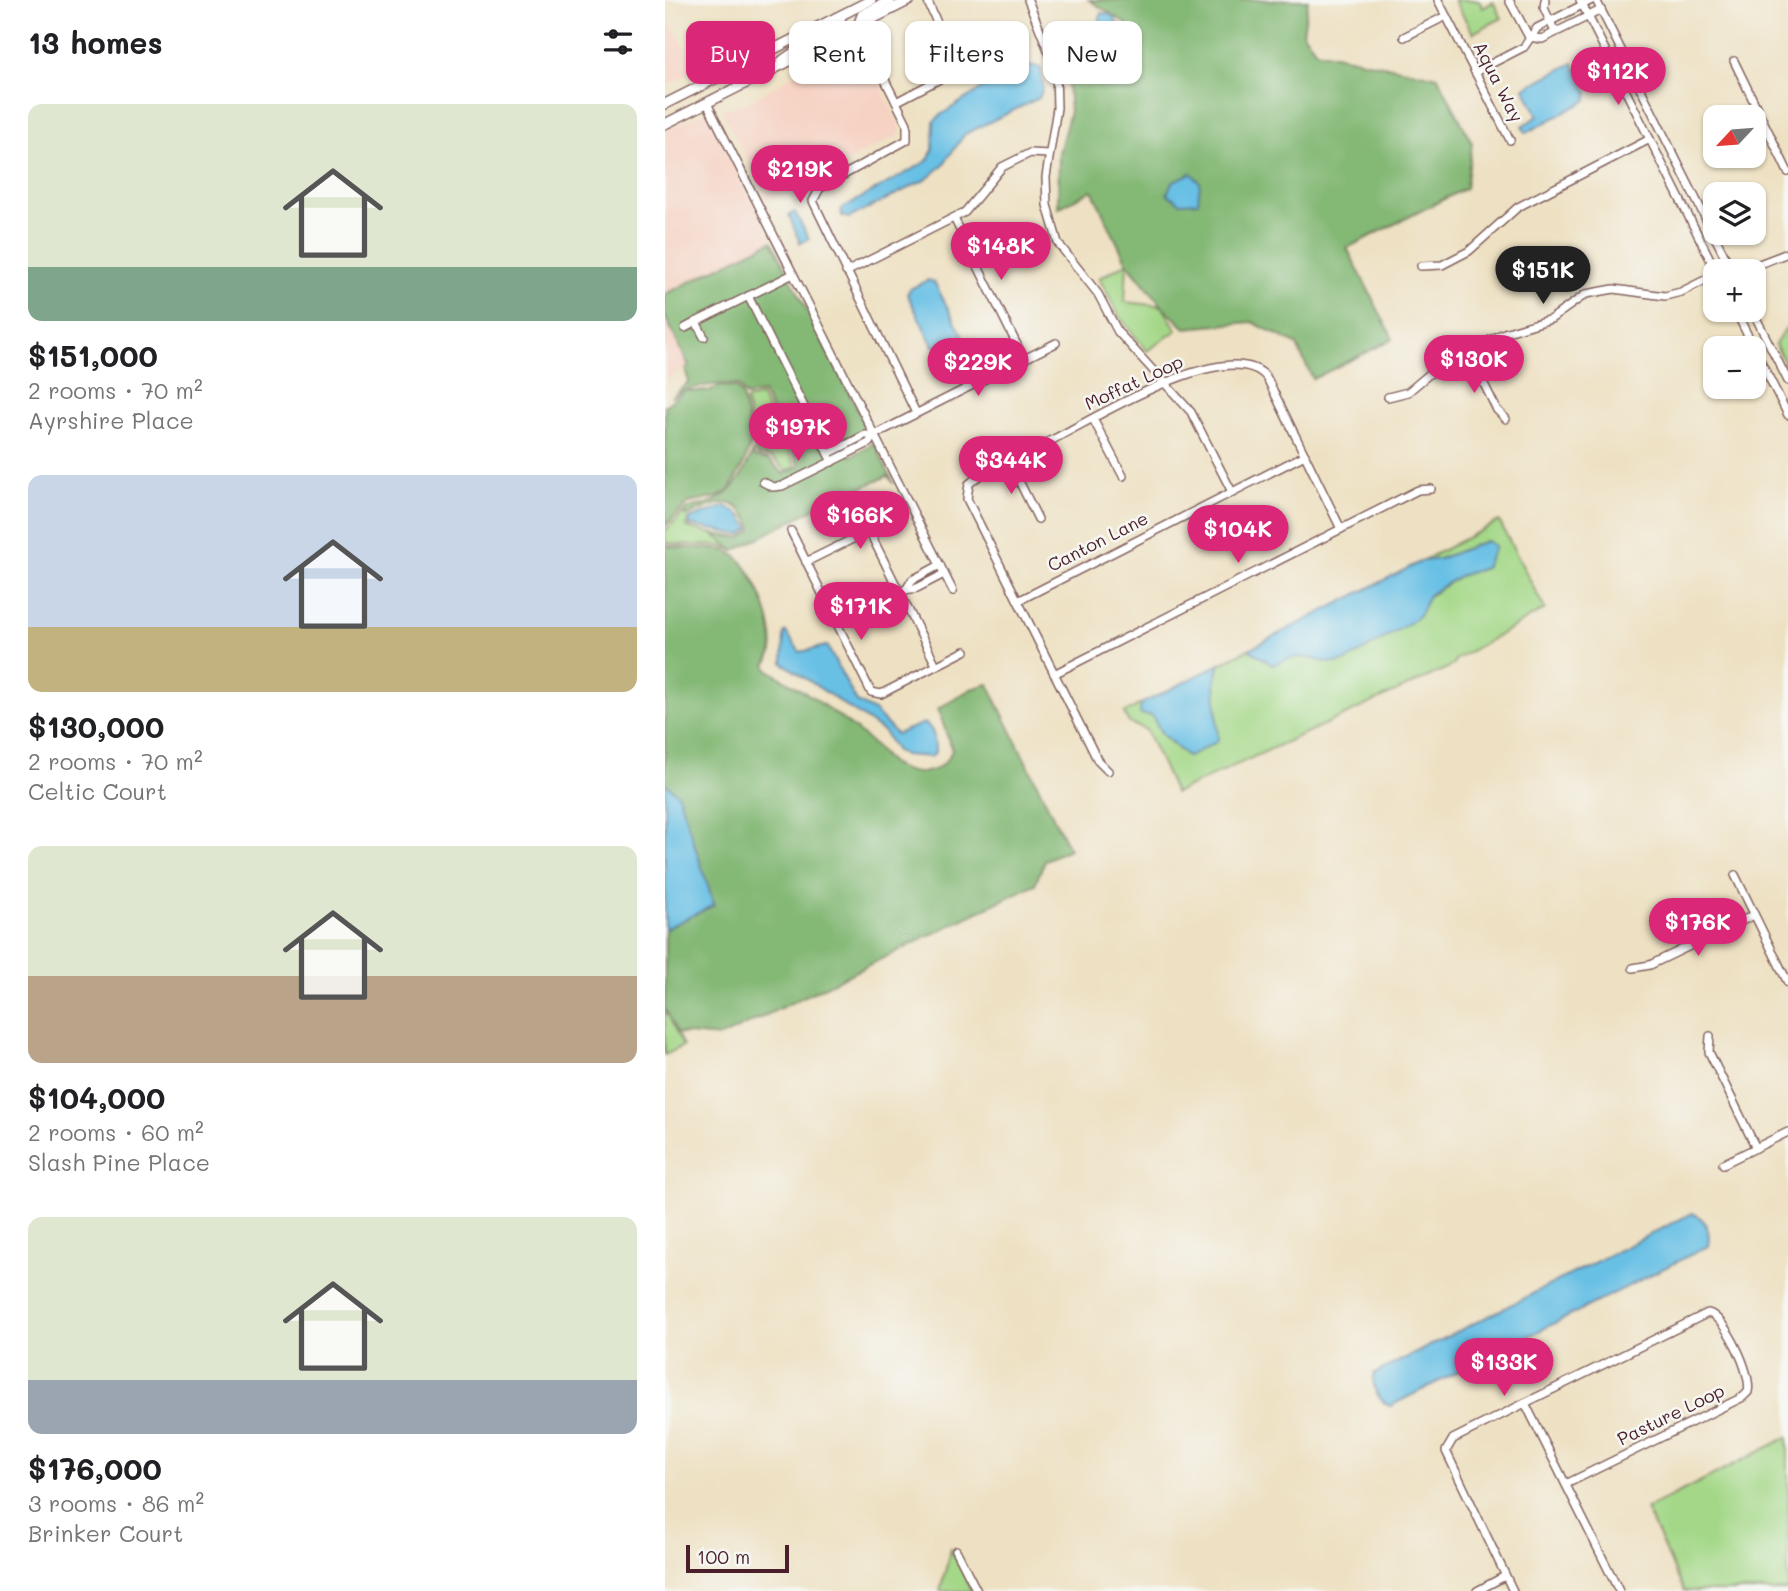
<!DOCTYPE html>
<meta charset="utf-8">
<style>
body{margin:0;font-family:Mali,sans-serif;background:#f6f6f6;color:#202124;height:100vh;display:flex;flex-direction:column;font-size:26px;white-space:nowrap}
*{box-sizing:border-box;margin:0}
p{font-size:23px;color:#757577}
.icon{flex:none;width:38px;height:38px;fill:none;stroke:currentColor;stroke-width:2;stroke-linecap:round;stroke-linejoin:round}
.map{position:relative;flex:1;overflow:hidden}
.side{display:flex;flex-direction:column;background:#fff;width:665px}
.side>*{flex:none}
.top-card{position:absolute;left:21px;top:21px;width:665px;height:63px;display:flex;gap:14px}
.needle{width:46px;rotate:244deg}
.buttons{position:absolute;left:1038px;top:105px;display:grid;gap:14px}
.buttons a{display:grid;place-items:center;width:63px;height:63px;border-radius:14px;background:#fff;box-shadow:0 2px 5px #0004;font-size:35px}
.scale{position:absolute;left:21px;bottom:18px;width:103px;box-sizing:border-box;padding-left:7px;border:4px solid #4a1f2b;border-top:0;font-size:19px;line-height:24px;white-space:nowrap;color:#4a1f2b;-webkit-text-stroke:5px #f6f6f2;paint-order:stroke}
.price{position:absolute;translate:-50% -60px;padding:0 16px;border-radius:24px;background:#db2777;color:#fff;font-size:23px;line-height:46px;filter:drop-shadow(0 2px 4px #0008)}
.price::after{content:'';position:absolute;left:50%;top:42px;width:21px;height:16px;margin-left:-10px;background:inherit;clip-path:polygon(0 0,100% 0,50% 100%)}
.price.active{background:#222;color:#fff}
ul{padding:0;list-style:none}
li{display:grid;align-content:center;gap:14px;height:371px;padding:0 28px}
li span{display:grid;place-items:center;height:217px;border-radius:14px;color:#555}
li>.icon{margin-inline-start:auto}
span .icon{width:126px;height:126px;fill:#fffc;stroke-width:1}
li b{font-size:30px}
h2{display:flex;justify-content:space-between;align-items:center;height:84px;padding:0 28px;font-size:30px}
.tag{padding:0 24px;border-radius:14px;background:#fff;box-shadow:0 2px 5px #0004;font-size:24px;line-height:63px}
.tag.active{background:#db2777;color:#fff}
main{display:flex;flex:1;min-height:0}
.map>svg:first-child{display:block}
.built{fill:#f6d2c3}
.green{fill:#a4d888;stroke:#777c5a;stroke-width:2}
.forest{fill:#83b874;stroke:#666c50;stroke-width:2}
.water{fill:#67c0e5;stroke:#587088;stroke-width:2}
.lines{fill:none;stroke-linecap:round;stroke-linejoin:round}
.minor-casing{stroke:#836360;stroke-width:10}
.major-casing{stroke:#836360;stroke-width:12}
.minor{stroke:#fff;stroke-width:7}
.major{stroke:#fff;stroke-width:9}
.labels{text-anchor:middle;stroke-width:5;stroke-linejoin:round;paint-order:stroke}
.street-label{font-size:18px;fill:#4a1f2b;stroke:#f6f6f2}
</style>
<main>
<section class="side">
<h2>13 homes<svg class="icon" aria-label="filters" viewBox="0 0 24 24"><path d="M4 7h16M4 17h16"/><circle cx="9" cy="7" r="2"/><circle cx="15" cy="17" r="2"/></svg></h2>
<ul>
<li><span style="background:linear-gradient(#dfe7d0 75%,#7fa58c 0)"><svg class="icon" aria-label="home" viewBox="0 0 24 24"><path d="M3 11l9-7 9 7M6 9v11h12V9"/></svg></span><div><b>$151,000</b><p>2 rooms · 70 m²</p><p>Ayrshire Place</p></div></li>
<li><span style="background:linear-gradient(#c9d6e8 70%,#c2b280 0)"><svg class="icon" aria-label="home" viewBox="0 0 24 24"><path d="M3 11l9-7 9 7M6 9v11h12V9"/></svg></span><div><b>$130,000</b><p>2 rooms · 70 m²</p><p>Celtic Court</p></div></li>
<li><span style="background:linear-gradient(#dfe7d0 60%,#b9a48a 0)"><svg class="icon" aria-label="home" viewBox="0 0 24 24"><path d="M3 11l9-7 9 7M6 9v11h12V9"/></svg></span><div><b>$104,000</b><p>2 rooms · 60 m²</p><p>Slash Pine Place</p></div></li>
<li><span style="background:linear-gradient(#dfe7d0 75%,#9aa5b1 0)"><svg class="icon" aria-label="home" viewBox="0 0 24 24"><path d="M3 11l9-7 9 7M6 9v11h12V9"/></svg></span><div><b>$176,000</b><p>3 rooms · 86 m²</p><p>Brinker Court</p></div></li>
</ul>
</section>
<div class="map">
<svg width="1123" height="1591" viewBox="0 0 1123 1591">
<rect width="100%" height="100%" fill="#f6f6f2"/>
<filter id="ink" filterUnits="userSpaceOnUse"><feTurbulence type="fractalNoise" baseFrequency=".0143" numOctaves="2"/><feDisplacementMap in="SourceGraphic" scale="14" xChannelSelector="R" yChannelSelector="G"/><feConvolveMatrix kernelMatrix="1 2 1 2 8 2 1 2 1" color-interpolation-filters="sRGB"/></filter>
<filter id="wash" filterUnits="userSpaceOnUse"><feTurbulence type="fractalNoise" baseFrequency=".00686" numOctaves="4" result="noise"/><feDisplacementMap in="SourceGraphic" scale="28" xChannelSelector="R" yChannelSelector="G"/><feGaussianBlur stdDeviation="1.57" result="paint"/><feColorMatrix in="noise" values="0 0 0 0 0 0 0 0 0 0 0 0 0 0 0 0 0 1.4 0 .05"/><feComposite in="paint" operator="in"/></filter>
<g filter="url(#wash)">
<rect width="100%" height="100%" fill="#eee1c3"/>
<g class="built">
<polygon points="0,13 32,70 0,86"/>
<polygon points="189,44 198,51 235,126 234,135 103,201 57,110 84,102 138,69"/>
<polygon points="42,111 107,241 0,294 0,131"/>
<polygon points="0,316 25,366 0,379"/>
</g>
<g class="green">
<polygon points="789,0 814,0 818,8 828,2 837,18 808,33"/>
<polygon points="462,263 460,302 497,306 512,330 482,351 454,316 434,278"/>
<polygon points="1123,325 1123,370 1110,344"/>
<polygon points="96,396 131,467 122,471 106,457 92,455 81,400"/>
<path d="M18,513L23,516L22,527L48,534L69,551C50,540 15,549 0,542V531Z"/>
<path d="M834,521L880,609L790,660L789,665L510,793L481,730L464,723L459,713L476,704V714L487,716L498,735L523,757L553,741L550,681L555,664L584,649L608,665C646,646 654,669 681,661L746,622L755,614L764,596L794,576L820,568L821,541L774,559L757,561Z"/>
<polygon points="0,1008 18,1046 0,1055"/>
<polygon points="1123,1437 1123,1591 1019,1591 981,1509"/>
<polygon points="286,1549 307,1591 275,1591"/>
</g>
<g class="forest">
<polygon points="424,0 643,0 638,33 651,51 773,77 807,143 801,188 682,248 728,339 648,379 631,344 587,322 520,328 497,306 462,263 427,190 393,208 394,153 405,111 402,75 465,58 462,24"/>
<path d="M107,241L203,431L180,442L187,456L209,443L229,484L223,476L156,505L69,551L48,534L76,538L87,530C87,521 73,503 61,503C50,503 32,511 23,516L18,513C26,505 32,507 42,504C67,496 78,475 88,452L89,457L104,460L119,474L135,466L98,393L81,396L73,385C54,383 21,386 6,397L24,382L20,369L24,366L0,316V294Z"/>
<polygon points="56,386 71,387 77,395 87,440 79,463 64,490 52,497 24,503 0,526 0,406 19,391 43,391"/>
<path d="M0,545C11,551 48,545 64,552C88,562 112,627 107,652C105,657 102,662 101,667C104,672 141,692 150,699C167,712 186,725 202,739C210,746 217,755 225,762C246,779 277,776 287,750L273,709L306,689L323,684L404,849L380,860L370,884L56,1037L12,1033L0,1008V929L49,905L13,795L0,783Z"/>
</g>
<g class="water">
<polygon points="436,13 447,15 455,27 458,47 447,58 439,54 432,32"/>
<polygon points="908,63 923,92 922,100 861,133 857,126 873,116 859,88"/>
<polygon points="365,65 376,68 378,88 374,98 300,134 277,166 262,179 184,218 177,216 176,209 262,161 268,150 269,121 277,114 335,77"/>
<polygon points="526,173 535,182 533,202 516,203 502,194 507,182"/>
<polygon points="130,212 144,239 135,243 124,215"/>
<path d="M263,280L269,282L298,336C292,345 278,349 268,346L242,294L245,289Z"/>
<polygon points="61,506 75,515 85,528 76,535 24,525 26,518"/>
<path d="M821,541L830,546L820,568L794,576L764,595L755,614L746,622L681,661C654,669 646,646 608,665L584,649L757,561L774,559Z"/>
<path d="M121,632L135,652L162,646L192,702L209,711L231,734L259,723C270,728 270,742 270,753L266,757L239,755L231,751L219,732L118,663L119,633Z"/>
<polygon points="555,664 550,681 553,741 523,757 498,735 487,716 475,714 476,704"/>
<polygon points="0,783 13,794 49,905 0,929"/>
<path d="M1027,1213C1041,1218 1046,1231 1043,1246L725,1406C712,1399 707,1388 709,1374Z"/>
</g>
</g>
<g filter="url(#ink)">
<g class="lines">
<g class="minor-casing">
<g id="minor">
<polyline points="363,0 391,70 392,108 381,177 382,205 393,243 433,294 453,332 526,412 567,492"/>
<polyline points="773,0 845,140"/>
<polyline points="844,0 864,37"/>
<polyline points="880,0 879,8 890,32"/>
<polyline points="915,0 1051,271"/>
<polyline points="931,0 1067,271"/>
<polyline points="193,26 242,124 242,140 155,188 148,201 251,413"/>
<polyline points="739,37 781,16"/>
<polyline points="864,37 877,39 936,10"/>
<polyline points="1069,61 1123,172"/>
<polyline points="810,72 859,47 872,28 927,0"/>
<polyline points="231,102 286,73 291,66 262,0"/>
<polyline points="42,103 288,591"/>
<polyline points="289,218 359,359"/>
<polyline points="756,266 777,265 804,251 853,207 985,139"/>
<polyline points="1076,271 1123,253"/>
<polyline points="181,272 300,212 337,167 365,153 384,154"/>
<polyline points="83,296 167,462"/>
<polyline points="1070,310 1123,415"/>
<polyline points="1087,310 1123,381"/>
<polyline points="20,328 31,322"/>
<polyline points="39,337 31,322 128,274"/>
<polyline points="803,352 832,410 841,419"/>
<polyline points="723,397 743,392 775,365 839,333 886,319 921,294 949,289 1000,296 1016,292 1050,275"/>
<polyline points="428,419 458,476"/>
<polyline points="163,454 200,435 209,435 391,343"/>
<polyline points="344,461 373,519"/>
<polyline points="98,482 108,487 117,486 204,443 209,435"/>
<polyline points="126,531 206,692 216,694 300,651"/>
<polyline points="204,531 271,665"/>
<polyline points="141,562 236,515"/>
<polyline points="242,588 247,580 275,565"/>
<polyline points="234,591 252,588 279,574"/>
<polyline points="353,601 640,455"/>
<polyline points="389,674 753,490 766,489"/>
<path d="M443,771L433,761L302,499L304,484C323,466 365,451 389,439C430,418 567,333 602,378L676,529"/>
<polyline points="1070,875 1123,983"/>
<polyline points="968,968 985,965 1089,915"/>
<polyline points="1045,1036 1044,1052 1091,1148"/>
<polyline points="1058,1164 1123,1132"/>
<path d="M860,1403L1043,1313C1060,1316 1088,1375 1083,1392L1078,1397L901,1484"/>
<polyline points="291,1550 312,1591"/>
<polyline points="812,1591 840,1576"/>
<polyline points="848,1591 781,1451 788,1439 860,1403 954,1591"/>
</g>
</g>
<g class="major-casing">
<g id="major">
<polyline points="193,26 197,15 226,0"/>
<path d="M117,61C133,48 172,30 177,15"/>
<polyline points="0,104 206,0"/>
<polyline points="0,124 245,0"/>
</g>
</g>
<use href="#minor" class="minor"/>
<use href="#major" class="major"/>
</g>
</g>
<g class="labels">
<g class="street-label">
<text transform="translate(833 82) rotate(63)" y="6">Aqua Way</text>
<text transform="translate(469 383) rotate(-25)" y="6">Moffat Loop</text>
<text transform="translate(433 542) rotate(-27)" y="6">Canton Lane</text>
<text transform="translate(1006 1415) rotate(-26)" y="6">Pasture Loop</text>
</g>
</g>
</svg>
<div class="buttons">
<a><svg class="needle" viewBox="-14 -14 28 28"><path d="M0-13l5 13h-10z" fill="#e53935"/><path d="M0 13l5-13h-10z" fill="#757577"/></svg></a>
<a><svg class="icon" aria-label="layers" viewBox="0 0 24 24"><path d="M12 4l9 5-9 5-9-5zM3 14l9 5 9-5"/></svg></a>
<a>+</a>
<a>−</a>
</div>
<div class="scale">100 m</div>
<b class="price" style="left:953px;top:107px">$112K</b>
<b class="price" style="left:135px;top:205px">$219K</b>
<b class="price" style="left:336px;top:282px">$148K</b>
<b class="price active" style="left:878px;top:306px">$151K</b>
<b class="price" style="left:809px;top:395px">$130K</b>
<b class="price" style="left:313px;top:398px">$229K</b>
<b class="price" style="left:133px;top:463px">$197K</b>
<b class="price" style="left:346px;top:496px">$344K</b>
<b class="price" style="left:195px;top:551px">$166K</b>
<b class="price" style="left:573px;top:565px">$104K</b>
<b class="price" style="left:196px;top:642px">$171K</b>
<b class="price" style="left:1033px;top:958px">$176K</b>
<b class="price" style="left:839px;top:1398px">$133K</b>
<div class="top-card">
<a class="tag active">Buy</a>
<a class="tag">Rent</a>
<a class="tag">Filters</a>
<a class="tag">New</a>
</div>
</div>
</main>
